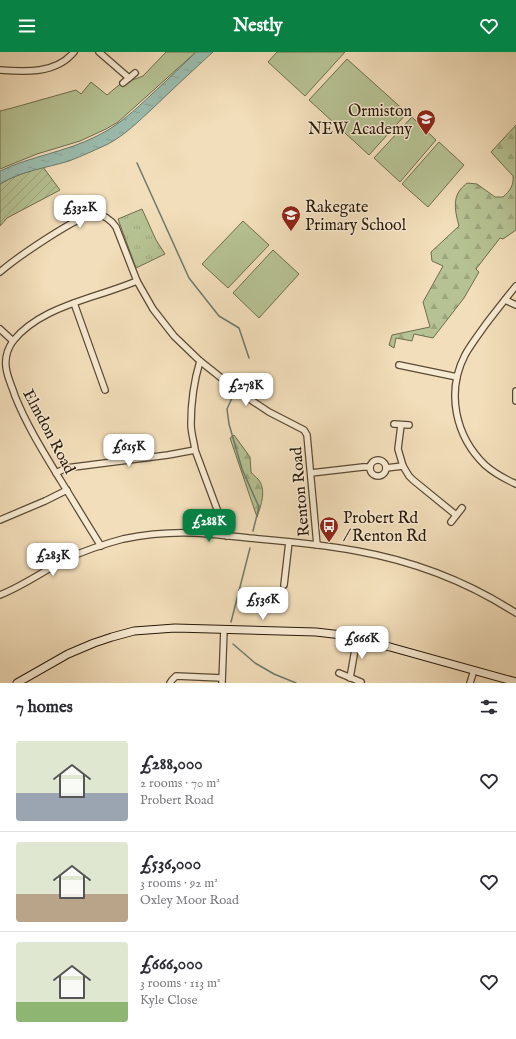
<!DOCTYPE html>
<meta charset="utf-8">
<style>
body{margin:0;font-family:"IM FELL English",serif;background:#f7f7f7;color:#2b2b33;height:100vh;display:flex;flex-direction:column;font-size:15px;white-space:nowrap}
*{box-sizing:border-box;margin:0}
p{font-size:13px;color:#7c7c81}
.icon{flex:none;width:22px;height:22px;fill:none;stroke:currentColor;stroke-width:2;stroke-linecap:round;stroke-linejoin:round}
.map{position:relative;height:631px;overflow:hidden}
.side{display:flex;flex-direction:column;background:#fff;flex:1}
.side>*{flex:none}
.price{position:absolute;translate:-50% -34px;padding:0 9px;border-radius:8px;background:#fff;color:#222;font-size:13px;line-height:26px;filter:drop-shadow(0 1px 2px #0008)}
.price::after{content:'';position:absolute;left:50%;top:24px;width:12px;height:9px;margin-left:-6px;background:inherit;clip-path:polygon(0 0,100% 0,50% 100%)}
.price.active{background:#0b8043;color:#fff}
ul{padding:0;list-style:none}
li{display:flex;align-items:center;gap:12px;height:100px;padding:0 16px}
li+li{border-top:1px solid #e1e1e2}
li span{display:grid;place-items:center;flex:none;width:112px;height:80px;border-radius:4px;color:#555}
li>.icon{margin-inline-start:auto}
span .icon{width:48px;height:48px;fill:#fffc;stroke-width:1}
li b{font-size:17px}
h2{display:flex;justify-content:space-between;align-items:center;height:48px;padding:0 16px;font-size:17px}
header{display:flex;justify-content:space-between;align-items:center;height:52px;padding:0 16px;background:#0b8043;color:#fff;font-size:18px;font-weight:800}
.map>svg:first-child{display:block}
.grass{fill:#b6c293;stroke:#6e6d4e}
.forest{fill:url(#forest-firs);stroke:#6e6d4e}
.park{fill:url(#park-tufts);stroke:#6e6d4e}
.garden{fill:url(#garden-furrows);stroke:#6e6d4e}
.water{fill:url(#water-ripples);stroke:#6d7a6c}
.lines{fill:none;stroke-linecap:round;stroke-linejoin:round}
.stream{stroke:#6d7a6c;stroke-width:1.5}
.street-casing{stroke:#5a4a34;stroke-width:8}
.secondary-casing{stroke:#271808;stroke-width:9}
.street{stroke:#f7ead2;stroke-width:5.5}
.secondary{stroke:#f7ead2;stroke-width:7}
.labels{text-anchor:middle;stroke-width:3;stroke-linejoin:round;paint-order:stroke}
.poi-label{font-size:16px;fill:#271808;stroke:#f7ead2;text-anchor:start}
.street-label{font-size:16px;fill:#271808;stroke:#f7ead2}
</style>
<header><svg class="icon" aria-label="menu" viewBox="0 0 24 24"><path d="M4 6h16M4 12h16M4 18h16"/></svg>Nestly<svg class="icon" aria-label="heart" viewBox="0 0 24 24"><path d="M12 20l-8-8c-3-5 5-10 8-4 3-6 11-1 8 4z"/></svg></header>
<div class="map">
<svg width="516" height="631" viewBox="0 0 516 631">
<defs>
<pattern id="forest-firs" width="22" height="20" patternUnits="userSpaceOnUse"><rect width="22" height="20" fill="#b6c293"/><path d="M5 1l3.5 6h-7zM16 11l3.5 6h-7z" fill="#9ca67d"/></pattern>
<pattern id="park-tufts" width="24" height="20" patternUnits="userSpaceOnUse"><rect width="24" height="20" fill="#b6c293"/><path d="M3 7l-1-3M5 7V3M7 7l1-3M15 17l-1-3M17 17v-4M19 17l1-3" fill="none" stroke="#9ca67d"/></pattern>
<pattern id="garden-furrows" width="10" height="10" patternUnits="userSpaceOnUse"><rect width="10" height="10" fill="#b6c293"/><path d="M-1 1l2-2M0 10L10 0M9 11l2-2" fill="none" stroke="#9ca67d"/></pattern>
<pattern id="water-ripples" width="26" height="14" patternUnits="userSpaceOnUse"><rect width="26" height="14" fill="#9bbcae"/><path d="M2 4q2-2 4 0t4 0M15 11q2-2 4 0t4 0" fill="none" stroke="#86a194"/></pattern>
</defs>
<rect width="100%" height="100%" fill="#f2deba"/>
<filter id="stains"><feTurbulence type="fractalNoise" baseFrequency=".005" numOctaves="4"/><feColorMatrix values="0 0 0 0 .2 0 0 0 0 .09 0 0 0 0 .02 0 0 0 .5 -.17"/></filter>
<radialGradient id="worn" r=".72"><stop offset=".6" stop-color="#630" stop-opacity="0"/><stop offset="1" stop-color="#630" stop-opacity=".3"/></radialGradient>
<g class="grass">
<polygon points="166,0 196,0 118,70 106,77 80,89 37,102 0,117 0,59 12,56 76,38 81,42 91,30 107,43 119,33 143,24"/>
<polygon points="277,0 345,0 305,44 268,10"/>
<polygon points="347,7 407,61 369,103 309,48"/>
<polygon points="412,65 436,88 400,130 374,106"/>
<polygon points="439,90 464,113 428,155 402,132"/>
<polygon points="243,169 269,193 228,236 202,212"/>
<polygon points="273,198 299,222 259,266 233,241"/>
</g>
<g class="forest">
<path d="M516,73V178L503,187L500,186L476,217L479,220L464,246L433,286L414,282L412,289L396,286L394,296L389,293L392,283L430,275L423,250L443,214L432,209L431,200L459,174C456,163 452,148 460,138C462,135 465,133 467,131L477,132L495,145H503C510,139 514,133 513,124L491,100Z"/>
<path d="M234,383L250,405L251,420C253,423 256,425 258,427C267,438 261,453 257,465L230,386Z"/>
</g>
<polygon class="park" points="142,157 156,188 165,202 136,216 118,167"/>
<path class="garden" d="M43,115L60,138L7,166L0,174V132C13,124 29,119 43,115Z"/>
<path class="water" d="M196,0H213C193,18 173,37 153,56C139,69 125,83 108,92C95,98 82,104 69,109C46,116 21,119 0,132V119C31,104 66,100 97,84C118,74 135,58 152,42C167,28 182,14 196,0Z"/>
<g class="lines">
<g class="stream">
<polyline points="137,111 189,226 219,264 239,276 249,306"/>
<polyline points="232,346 227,357 229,372 242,417 259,455 253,479"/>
<polyline points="231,570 250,496"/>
<polyline points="233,592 255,611 274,622 296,631"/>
</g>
<g class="street-casing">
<g id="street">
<polyline points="99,0 129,26"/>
<path d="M0,18C25,20 56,22 74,0"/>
<polyline points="123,31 135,21"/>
<path d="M0,220C15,207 79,162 96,162C105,163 111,168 116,175L137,229L153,257L174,284L200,309L239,340L269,360L304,378L307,383L317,493"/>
<path d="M516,234C506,246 496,259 486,272C479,282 471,292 465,303C446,340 455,384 485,413C494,421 505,427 516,432"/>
<polyline points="505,248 516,253"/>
<polyline points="74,251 105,338"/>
<polyline points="0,277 13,289"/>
<path d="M200,309C194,329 191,352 191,372C191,381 194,389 195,398L227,484"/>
<polyline points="399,313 457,325"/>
<polyline points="516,339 516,349"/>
<polyline points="394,372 409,373"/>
<polyline points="401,373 398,397 403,414"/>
<circle cx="378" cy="416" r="8"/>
<polyline points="386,416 403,414 409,424 413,428 456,463"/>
<polyline points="56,421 66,416 168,403 195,398"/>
<polyline points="311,421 363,415 370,415"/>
<polyline points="0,468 45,449 67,438"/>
<polyline points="451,470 462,456"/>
<path d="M101,494C87,472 74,450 61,429C44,401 27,374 15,344C12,334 7,325 6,315C5,306 8,296 13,289C32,265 64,254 91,245C107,240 122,235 137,229"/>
<polyline points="284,533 289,490"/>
<path d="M0,543C23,534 44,519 66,507C84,499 104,492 123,487C147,482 171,480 195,481C213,482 231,484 249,486C285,489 321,492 357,499C413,509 468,530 516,561"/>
<polyline points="339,621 361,630"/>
<polyline points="350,626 357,586"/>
<polyline points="170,631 172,628 176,624 222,626"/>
<polyline points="222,631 224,577"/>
<polyline points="470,631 474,618"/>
</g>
</g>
<g class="secondary-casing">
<polyline id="secondary" points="17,631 68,602 94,591 112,585 134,579 175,576 316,580 342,583 390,595 516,630"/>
</g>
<use href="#street" class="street"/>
<use href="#secondary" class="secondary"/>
</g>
<defs>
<g id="school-pin" transform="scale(1)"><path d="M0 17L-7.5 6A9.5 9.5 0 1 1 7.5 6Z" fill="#8f2418" stroke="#f7ead2"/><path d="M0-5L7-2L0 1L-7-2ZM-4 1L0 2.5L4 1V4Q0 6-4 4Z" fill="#fff"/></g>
<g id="bus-pin" transform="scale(1)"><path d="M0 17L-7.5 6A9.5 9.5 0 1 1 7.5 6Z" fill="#8f2418" stroke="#f7ead2"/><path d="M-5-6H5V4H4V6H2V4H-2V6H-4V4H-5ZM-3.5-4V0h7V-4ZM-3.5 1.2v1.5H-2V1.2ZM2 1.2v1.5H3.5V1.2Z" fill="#fff"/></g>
</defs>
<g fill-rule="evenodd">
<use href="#school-pin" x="426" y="67"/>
<use href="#school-pin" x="291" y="163"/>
<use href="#bus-pin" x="329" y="474"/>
</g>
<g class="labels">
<g class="poi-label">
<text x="412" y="64" text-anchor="end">Ormiston<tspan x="412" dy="18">NEW Academy</tspan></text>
<text x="305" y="160">Rakegate<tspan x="305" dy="18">Primary School</tspan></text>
<text x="343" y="471">Probert Rd<tspan x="343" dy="18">/ Renton Rd</tspan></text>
</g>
<g class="street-label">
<text transform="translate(50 379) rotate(62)" y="6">Elmdon Road</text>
<text transform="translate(299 440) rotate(-95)" y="6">Renton Road</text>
</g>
</g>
<rect width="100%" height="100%" filter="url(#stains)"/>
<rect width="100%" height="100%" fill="url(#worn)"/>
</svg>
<b class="price" style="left:80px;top:177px">£332K</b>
<b class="price" style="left:246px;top:355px">£278K</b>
<b class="price" style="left:129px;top:416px">£615K</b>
<b class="price active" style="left:209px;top:491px">£288K</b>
<b class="price" style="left:53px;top:525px">£283K</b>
<b class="price" style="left:263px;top:569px">£536K</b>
<b class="price" style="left:362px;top:608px">£666K</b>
</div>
<section class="side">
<h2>7 homes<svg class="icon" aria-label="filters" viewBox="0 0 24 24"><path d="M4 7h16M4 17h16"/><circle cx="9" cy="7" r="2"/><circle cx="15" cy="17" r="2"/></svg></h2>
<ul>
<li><span style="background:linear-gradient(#dfe7d0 65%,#9aa5b1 0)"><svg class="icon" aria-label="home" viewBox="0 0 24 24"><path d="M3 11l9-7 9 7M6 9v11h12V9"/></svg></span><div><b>£288,000</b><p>2 rooms · 70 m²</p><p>Probert Road</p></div><svg class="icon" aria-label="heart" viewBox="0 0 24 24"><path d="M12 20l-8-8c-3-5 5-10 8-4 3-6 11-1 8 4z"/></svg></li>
<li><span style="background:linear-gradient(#dfe7d0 65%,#b9a48a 0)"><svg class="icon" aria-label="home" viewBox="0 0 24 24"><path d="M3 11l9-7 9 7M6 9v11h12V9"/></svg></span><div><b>£536,000</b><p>3 rooms · 92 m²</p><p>Oxley Moor Road</p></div><svg class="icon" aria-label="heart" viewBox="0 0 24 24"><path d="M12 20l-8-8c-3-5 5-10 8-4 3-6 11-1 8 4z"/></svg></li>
<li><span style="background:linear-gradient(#dfe7d0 75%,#8fb573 0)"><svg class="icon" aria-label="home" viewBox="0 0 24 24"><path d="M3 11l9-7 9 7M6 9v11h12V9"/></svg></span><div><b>£666,000</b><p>3 rooms · 113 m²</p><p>Kyle Close</p></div><svg class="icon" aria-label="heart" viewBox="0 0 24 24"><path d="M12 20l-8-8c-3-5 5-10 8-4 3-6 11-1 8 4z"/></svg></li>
</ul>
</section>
